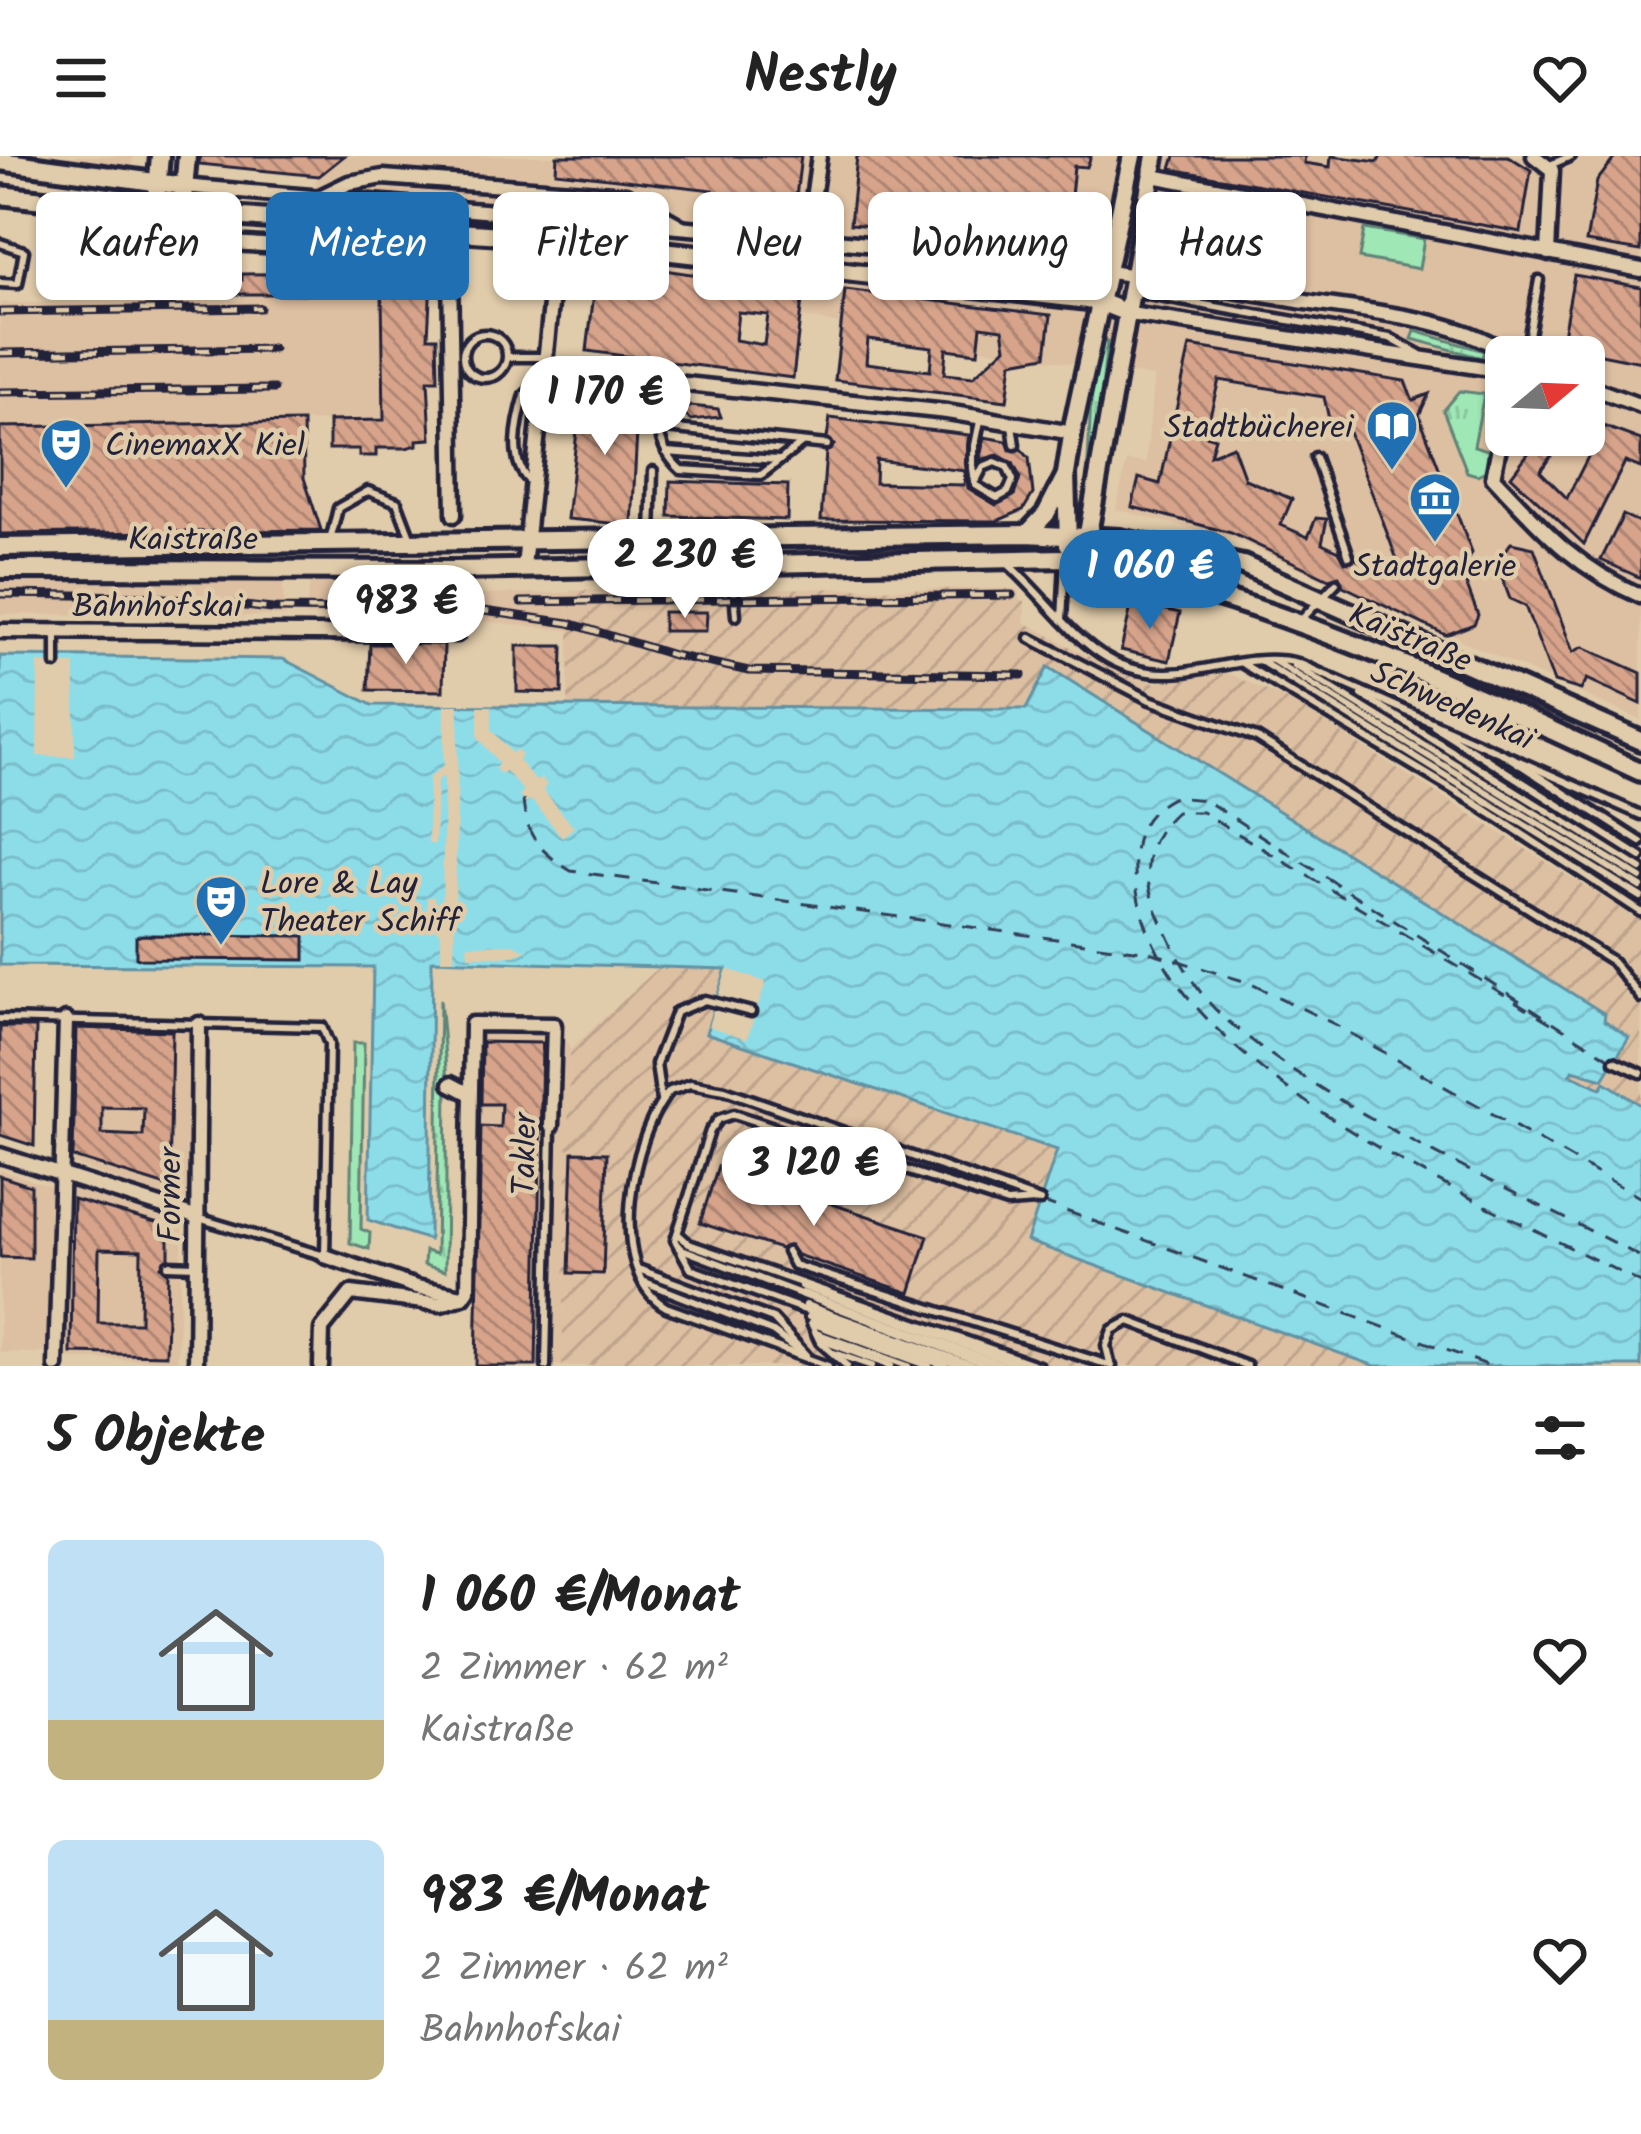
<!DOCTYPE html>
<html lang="de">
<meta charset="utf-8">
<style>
body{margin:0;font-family:Kalam,sans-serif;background:#f2f2f2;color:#222;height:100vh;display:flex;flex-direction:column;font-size:45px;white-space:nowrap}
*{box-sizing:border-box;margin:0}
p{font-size:39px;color:#767676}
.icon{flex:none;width:66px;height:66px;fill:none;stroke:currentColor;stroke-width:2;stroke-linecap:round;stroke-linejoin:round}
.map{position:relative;height:1210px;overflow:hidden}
.drawer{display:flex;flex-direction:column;background:#fff;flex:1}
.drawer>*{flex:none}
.guide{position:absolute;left:36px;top:36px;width:1569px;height:108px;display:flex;gap:24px}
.needle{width:78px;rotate:71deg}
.controls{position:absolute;left:1485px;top:180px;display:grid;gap:24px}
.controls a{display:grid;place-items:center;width:120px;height:120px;border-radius:18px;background:#fff;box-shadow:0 3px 9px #0004;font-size:60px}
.price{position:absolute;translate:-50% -102px;padding:0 27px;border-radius:42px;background:#fff;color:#222;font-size:39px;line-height:78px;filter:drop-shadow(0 3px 6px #0008)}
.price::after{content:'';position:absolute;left:50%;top:72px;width:36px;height:27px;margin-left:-18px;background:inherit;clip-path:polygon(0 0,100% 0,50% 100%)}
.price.current{background:#1f6fb2;color:#fff}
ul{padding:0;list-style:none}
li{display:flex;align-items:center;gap:36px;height:300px;padding:0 48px}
li span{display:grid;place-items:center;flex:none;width:336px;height:240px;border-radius:18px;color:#555}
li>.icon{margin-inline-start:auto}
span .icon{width:144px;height:144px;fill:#fffc;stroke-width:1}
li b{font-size:51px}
h2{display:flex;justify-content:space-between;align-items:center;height:144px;padding:0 48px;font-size:51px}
.pill{padding:0 42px;border-radius:18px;background:#fff;box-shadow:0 3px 9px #0004;font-size:42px;line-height:108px}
.pill.current{background:#1f6fb2;color:#fff}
header{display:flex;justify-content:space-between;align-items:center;height:156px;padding:0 48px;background:#fff;font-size:54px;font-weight:800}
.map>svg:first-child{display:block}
.built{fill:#ddbfa1;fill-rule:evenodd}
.industrial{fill:url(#industrial-furrows)}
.grass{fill:url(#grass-tufts);stroke:#608478;stroke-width:3}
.park{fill:#9fe7b5;stroke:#608478;stroke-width:3}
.water{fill:url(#water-waves);stroke:#6292a3;stroke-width:3}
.pier{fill:#e0cbaa}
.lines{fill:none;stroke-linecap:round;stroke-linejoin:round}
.ferry{stroke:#323e55;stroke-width:3;stroke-dasharray:15 12;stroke-linecap:butt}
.building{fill:url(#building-back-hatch);stroke:#22223b;stroke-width:3;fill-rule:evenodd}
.lane-casing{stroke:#22223b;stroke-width:15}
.street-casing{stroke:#22223b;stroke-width:21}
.secondary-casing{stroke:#22223b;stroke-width:26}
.lane{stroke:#e0cbaa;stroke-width:6}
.street{stroke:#e0cbaa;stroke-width:12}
.secondary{stroke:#e0cbaa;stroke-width:16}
.rail-casing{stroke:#22223b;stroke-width:9}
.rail{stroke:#e0cbaa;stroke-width:4.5;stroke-dasharray:14;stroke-linecap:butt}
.labels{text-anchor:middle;stroke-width:9;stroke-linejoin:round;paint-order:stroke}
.poi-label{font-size:33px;fill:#22223b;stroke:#e0cbaa;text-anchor:start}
.street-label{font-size:33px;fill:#22223b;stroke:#e0cbaa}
</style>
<header><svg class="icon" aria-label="menu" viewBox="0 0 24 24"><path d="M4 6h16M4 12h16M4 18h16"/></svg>Nestly<svg class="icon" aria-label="heart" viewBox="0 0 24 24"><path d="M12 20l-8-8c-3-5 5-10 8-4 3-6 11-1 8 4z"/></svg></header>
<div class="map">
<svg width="1641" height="1210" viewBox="0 0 1641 1210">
<defs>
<pattern id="industrial-furrows" width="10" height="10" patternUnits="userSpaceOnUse" patternTransform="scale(3)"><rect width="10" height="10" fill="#ddbfa1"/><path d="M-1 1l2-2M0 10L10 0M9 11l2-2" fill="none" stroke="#bda48c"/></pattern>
<pattern id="grass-tufts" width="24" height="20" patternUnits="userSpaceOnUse" patternTransform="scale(3)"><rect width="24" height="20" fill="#9fe7b5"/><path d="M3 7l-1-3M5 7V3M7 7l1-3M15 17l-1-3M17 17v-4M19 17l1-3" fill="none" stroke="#89c69d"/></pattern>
<pattern id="water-waves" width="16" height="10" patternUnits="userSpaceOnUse" patternTransform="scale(3)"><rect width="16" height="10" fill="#8ddde9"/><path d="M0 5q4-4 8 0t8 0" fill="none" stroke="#79bdc9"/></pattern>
<pattern id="building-back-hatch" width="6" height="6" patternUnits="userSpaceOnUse" patternTransform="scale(3)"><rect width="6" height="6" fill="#d7a48b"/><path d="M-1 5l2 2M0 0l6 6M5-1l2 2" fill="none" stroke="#ae8573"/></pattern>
</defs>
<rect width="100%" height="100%" fill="#e0cbaa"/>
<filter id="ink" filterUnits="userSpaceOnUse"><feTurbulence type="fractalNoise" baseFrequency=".00833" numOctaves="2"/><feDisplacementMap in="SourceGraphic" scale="24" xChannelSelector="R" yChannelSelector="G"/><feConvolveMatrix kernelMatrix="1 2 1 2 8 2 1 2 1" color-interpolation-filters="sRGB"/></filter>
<g filter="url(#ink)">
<g class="built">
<polygon points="22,0 133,0 132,9"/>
<path d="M320,0H1641V564L1238,385L1116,353L1127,305L1146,307L1154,221L629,132L621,200L587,195L601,75L313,53ZM1506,201H1584V279H1506Z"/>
<polygon points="413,115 428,144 428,180 437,181 438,224 428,225 431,283 417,284 417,289 376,292 376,300 359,300 358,293 329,293 328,265 0,271 0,147 241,144 242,134 358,116"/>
<polygon points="0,421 282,423 285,460 0,458"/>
<polygon points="311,423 411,424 411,435 444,435 444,462 305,460"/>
<polygon points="570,437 569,474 465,463 465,438"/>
<polygon points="479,860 557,862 570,894 562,1210 474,1205"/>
<polygon points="70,869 192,873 188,1049 67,1006"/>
<polygon points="0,1014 52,1031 50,1197 0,1196"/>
<polygon points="69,1030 183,1070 177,1204 66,1203"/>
</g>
<g class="industrial">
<polygon points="650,432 1018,433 1019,444 1025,445 1024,466 1116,515 1156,527 1227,517 1290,545 1631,759 1641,754 1641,949 1605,927 1602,932 1571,922 1573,913 1603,922 1628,881 1604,864 1605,858 1049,511 1027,553 568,549 570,435"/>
<polygon points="659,811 727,813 706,877 1058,994 1027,1085 1375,1210 562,1210 570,894"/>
</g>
<g class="grass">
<polygon points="1415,175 1484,195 1482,202 1412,183"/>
<path d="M1098,184L1107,186L1089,349L1084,348C1092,293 1087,239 1098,184Z"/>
<polygon points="1459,235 1484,238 1474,290 1488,294 1486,315 1477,319 1467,316 1443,254"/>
<polygon points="440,843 447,925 445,1115 424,1109 425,1095 436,1098"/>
<polygon points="353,887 364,887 361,1073 370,1077 369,1093 350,1087"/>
</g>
<polygon class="park" points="1364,73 1424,83 1419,113 1359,102"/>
<polygon class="water" points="0,500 283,503 372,549 1026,553 1048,511 1605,858 1604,864 1629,881 1603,923 1573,914 1570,918 1601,932 1605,926 1641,949 1641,1210 1375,1210 1027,1085 1057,994 706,877 726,813 432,804 429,1084 368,1064 373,811 0,809"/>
<g class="pier">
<polygon points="38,507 75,508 75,601 37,600"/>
<polygon points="445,549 459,549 454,804 441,804 441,777 427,767 427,741 434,741 434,761 441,766 442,761 444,620 437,625 435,688 428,688 429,622 444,609"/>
<polygon points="478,550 492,550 492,574 512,597 517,593 522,600 518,604 536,625 541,622 547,629 543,634 574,671 562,681 531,644 525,648 519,640 523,635 506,615 500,618 495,612 499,607 478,581"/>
<polygon points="513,788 526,794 514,800 468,800 467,789"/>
<polygon points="727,813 766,826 747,883 708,870"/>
</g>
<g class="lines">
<g class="ferry">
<path d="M523,644C526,682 540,695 571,715L1149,796L1247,826L1334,868L1641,1042"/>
<path d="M1551,867L1202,656H1176C1146,683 1140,717 1157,755C1171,788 1192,832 1219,857C1327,955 1509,1031 1641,1101"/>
<path d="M1611,903L1205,644L1174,641C1142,657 1133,680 1135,715C1143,911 1491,1048 1641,1127"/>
<polyline points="1041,1046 1490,1210"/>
</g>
</g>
<g class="building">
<polygon points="200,0 344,0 319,20 199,8"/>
<polygon points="557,0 801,0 795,49 787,49 785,59 710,51 713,34 556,16"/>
<polygon points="857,0 1091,0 1087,11 1074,10 1065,100 892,80 893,72 850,68"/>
<polygon points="1175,0 1305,0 1304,7 1330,11 1331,0 1378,6 1381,0 1508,0 1531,14 1521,76 1171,13"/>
<polygon points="1616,0 1641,0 1641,95 1586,86 1597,25"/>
<path d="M598,104L803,135L793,222L587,195ZM738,156L768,159L764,189L735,184Z"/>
<polygon points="413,105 432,105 428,181 437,181 438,224 428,224 431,283 417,284 417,289 406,292 376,292 376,300 359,300 359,293 329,293 329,265 384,264 382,138 93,138 93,113 194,112 195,125 242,124 242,118 401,117 413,115"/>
<polygon points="1247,112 1282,116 1280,127 1245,124 1223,113"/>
<polygon points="1574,119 1641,131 1641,206 1561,190"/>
<path d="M845,134L1051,159L1046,200L1012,206L1007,245L835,224ZM981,170L1003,173L1006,191L973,221L944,218L946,193L978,197ZM868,183L932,191L930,215L866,207Z"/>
<path d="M1190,190L1405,225L1413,244L1429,238L1419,259L1446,330L1459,340L1454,350L1472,397L1462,417L1478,459L1474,468L1446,479L1343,430L1339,420L1329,423L1231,377L1132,351L1139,322L1160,328ZM1219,224L1324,241L1331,272L1347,271L1398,406L1379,413L1356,403L1345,406L1339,395L1322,387L1327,363L1316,362L1308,381L1281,369L1292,343L1245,323L1233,290L1210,299L1215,282L1205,279Z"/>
<polygon points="582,231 639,238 632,369 567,363"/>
<polygon points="691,250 718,253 721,261 690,264 683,256"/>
<path d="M830,262L969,279L965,304L968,332L996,349L1014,340L1020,321L1013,307L998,299L980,304L984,281L1007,285L1010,294L1021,293L1029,302L1033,338L1023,354L997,365L821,364L826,296L834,289L827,282ZM876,304L965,315L964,329L875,327Z"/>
<path d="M1584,263L1641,284V312L1625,306L1584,388L1511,320L1542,279H1584ZM1562,285L1592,293L1567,342L1540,315Z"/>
<polygon points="303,266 304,322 321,374 0,378 0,271"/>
<polygon points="670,325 788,329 787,364 669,360"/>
<polygon points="1623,359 1641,367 1641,422 1601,404"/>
<polygon points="1511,387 1534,392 1573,496 1583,491 1641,517 1641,548 1587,523 1581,534 1554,526 1525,450 1510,443 1496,406"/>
<polygon points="1132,446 1180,457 1169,505 1121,494"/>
<polygon points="663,456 707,456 706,475 663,475"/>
<polygon points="370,488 444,488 443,535 368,534"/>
<polygon points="517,490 563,490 562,537 517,536"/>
<polygon points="142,779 305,780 305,804 142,803 136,801 136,781"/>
<polygon points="0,871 36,871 34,990 0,979"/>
<path d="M76,872L172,875L169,1031L73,1001ZM102,951L144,952L143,980L102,978Z"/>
<polygon points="482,886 542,887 536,1210 476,1210 481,970 500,971 501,948 481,948"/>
<polygon points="573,996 607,997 603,1118 569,1117"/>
<polygon points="718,1010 928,1080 910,1137 797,1099 790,1089 780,1093 700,1067"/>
<polygon points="0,1020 31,1030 31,1102 0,1101"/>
<path d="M73,1043L169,1071V1102L161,1110L168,1117L166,1199L71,1197ZM99,1093L141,1094L140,1167H98Z"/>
</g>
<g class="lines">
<g class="lane-casing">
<g id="lane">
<polyline points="1550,9 1571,0"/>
<polyline points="0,87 24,95 18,128 0,127"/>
<polyline points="1137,137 1390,182 1419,198"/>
<circle cx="485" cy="200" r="22"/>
<polyline points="508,201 546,201"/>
<polyline points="1525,201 1539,124"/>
<path d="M659,226C656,259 654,290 681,314L761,319L802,287"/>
<polyline points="1012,269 1015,289"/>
<polyline points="657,271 827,289"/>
<polyline points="666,296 778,304"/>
<polyline points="1315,301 1349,400"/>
<polyline points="977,323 983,311 995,306 1007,311 1013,324 1008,336 997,342 975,329 972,304 980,265"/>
<path d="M532,327C507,308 517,266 525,239L542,223"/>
<polyline points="651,379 653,315"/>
<polyline points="330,385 338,352 368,335 397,346 411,383"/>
<polyline points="730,385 736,460"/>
<path d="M1007,407C1070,464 1098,533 1197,514C1231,508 1265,499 1298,507L1641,659"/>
<polyline points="1302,463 1336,427"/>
<polyline points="1062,464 1065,406"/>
<polyline points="1030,482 1150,544 1257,582 1612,805 1641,842"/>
<polyline points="1274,505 1641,731"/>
<polyline points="1262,506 1641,741"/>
<polyline points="56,508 56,479"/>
<polyline points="1243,508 1472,645 1641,756"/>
<polyline points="1294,509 1641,722"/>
<polyline points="1362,539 1641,713"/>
<polyline points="1434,570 1641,701"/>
<polyline points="1508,601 1641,686"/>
<polyline points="0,863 322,871 329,888 325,1100 198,1062"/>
<polyline points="1614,905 1641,917"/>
<polyline points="661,944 656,908 676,856 705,844 751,856"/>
<polyline points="678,1078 689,1088 1039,1210"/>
<polyline points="679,1092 991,1210"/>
<polyline points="787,1096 794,1109 1112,1210"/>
<polyline points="168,1109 196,1110"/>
<polyline points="641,1114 773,1163 806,1199"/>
<polyline points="645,1126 773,1176 801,1197"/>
<polyline points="801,1130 1023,1210"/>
<polyline points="803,1137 1007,1210"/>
<polyline points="806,1149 975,1210"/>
<polyline points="809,1161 945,1210"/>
<polyline points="811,1167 929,1210"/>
<polyline points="811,1167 820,1186 847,1210"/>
<polyline points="816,1177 908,1210"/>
<polyline points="821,1184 891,1210"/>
<polyline points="834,1197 872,1210"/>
<polyline points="1110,1207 1106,1190 1112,1174 1129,1165 1247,1210"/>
<polyline points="546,1210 551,970"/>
<path d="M828,1210L666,1151C605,1117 631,978 670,935L690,928L725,934L1040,1045"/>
<polyline points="960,1210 691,1113 675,1084 710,975 719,963 734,958 1007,1047 1036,1045"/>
</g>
</g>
<g class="street-casing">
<g id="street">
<polyline points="1534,0 1552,14 1548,97"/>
<polyline points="1153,20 1641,114"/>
<path d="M184,30C553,64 927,81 1293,144C1351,154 1466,161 1510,201"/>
<polyline points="320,41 349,27 383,21 626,39 682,71"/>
<polyline points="60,49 127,81 315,92 370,72"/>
<polyline points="1213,79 1264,43"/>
<polyline points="807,86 819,0"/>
<polyline points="450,116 454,359"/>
<polyline points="1130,158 1484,212 1506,210"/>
<polyline points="547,213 947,256 1073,277"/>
<polyline points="1584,229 1641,250"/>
<path d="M1506,256L1493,321C1542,373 1574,411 1641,440"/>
<polyline points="524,411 560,61"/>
<polyline points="0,475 457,478"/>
<polyline points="451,928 470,938"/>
<polyline points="0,999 198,1062"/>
<polyline points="325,1100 416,1131 462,1140"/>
<polyline points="463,1141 468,1134 472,868 554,869 551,970"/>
<polyline points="56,1210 66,864"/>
<polyline points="196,1210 199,868"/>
<polyline points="321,1210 322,1173 351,1137 441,1148 463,1141"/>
</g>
</g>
<g class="secondary-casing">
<g id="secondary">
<polyline points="0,5 184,30"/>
<polyline points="0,39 113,52 559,83 1097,145 1130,158"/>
<polyline points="155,55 160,0"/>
<polyline points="182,56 187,0"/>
<polyline points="1027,378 1046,358 1066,319"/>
<polyline points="1068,388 1066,318 1074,267 1132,0"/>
<polyline points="1086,389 1155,0"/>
<polyline points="0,391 1027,378 1120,383 1243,409 1641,585"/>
<path d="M0,413L455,414L1066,402C1269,440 1455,529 1641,616"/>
</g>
</g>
<use href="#lane" class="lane"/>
<use href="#street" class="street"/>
<use href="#secondary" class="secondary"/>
<g class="rail-casing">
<g id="rail">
<polyline points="0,156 260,152"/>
<polyline points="0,197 273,193"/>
<polyline points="0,236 274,233"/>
<polyline points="0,438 144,440 273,453 484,455 569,467 673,499 749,515 1022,519"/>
<polyline points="521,446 1012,439"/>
</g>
</g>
<use href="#rail" class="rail"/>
</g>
</g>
<defs>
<g id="library-pin" transform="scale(2.7)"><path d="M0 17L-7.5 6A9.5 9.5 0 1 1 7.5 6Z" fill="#1f6fb2" stroke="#e0cbaa"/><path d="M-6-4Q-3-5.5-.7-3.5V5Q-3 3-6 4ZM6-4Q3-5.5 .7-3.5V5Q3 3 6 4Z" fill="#fff"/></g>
<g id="theatre-pin" transform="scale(2.7)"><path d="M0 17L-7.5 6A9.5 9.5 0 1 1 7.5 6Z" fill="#1f6fb2" stroke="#e0cbaa"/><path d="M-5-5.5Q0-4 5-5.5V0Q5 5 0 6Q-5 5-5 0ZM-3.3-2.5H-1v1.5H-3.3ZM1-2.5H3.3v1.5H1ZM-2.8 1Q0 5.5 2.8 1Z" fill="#fff"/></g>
<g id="museum-pin" transform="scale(2.7)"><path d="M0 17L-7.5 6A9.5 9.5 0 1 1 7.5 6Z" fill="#1f6fb2" stroke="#e0cbaa"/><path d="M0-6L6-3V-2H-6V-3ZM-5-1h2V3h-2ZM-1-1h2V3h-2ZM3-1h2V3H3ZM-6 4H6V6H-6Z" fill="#fff"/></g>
</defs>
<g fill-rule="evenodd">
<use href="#library-pin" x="1392" y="270"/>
<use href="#theatre-pin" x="66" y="288"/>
<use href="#museum-pin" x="1435" y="342"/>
<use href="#theatre-pin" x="221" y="745"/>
</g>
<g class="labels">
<g class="poi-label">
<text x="1353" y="282" text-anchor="end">Stadtbücherei</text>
<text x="105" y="300">CinemaxX Kiel</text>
<text x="1435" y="421" text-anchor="middle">Stadtgalerie</text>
<text x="260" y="738">Lore &amp; Lay<tspan x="260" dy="38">Theater Schiff</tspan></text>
</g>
<g class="street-label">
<text x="193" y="394">Kaistraße</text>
<text x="157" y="461">Bahnhofskai</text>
<text transform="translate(1411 480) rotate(23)" y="12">Kaistraße</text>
<text transform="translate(1453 548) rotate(24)" y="12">Schwedenkai</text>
<text transform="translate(523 998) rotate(-89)" y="12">Takler</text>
<text transform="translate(169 1039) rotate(-90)" y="12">Former</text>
</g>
</g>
</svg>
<div class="controls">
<a><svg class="needle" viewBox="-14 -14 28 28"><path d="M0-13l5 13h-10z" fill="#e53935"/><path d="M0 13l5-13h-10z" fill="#767676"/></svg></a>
</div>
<b class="price" style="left:605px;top:302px">1 170 €</b>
<b class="price" style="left:685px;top:465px">2 230 €</b>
<b class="price current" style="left:1150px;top:476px">1 060 €</b>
<b class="price" style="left:406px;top:511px">983 €</b>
<b class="price" style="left:814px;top:1073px">3 120 €</b>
<div class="guide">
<a class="pill">Kaufen</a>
<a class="pill current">Mieten</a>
<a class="pill">Filter</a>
<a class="pill">Neu</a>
<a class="pill">Wohnung</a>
<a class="pill">Haus</a>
</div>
</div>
<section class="drawer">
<h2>5 Objekte<svg class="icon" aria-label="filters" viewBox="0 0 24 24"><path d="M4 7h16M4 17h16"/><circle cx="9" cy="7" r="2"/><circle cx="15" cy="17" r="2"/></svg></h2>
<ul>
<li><span style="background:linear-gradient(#bfe0f5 75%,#c2b280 0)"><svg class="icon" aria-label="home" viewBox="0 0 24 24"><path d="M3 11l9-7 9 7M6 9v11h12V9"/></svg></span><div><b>1 060 €/Monat</b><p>2 Zimmer · 62 m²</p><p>Kaistraße</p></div><svg class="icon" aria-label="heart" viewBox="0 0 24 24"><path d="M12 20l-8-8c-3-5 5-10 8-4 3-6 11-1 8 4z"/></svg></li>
<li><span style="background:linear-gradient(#bfe0f5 75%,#c2b280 0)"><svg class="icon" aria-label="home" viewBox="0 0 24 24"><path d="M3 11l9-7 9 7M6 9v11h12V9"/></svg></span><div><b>983 €/Monat</b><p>2 Zimmer · 62 m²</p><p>Bahnhofskai</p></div><svg class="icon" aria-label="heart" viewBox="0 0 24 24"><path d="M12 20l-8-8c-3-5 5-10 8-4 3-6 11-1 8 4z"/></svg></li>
</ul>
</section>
